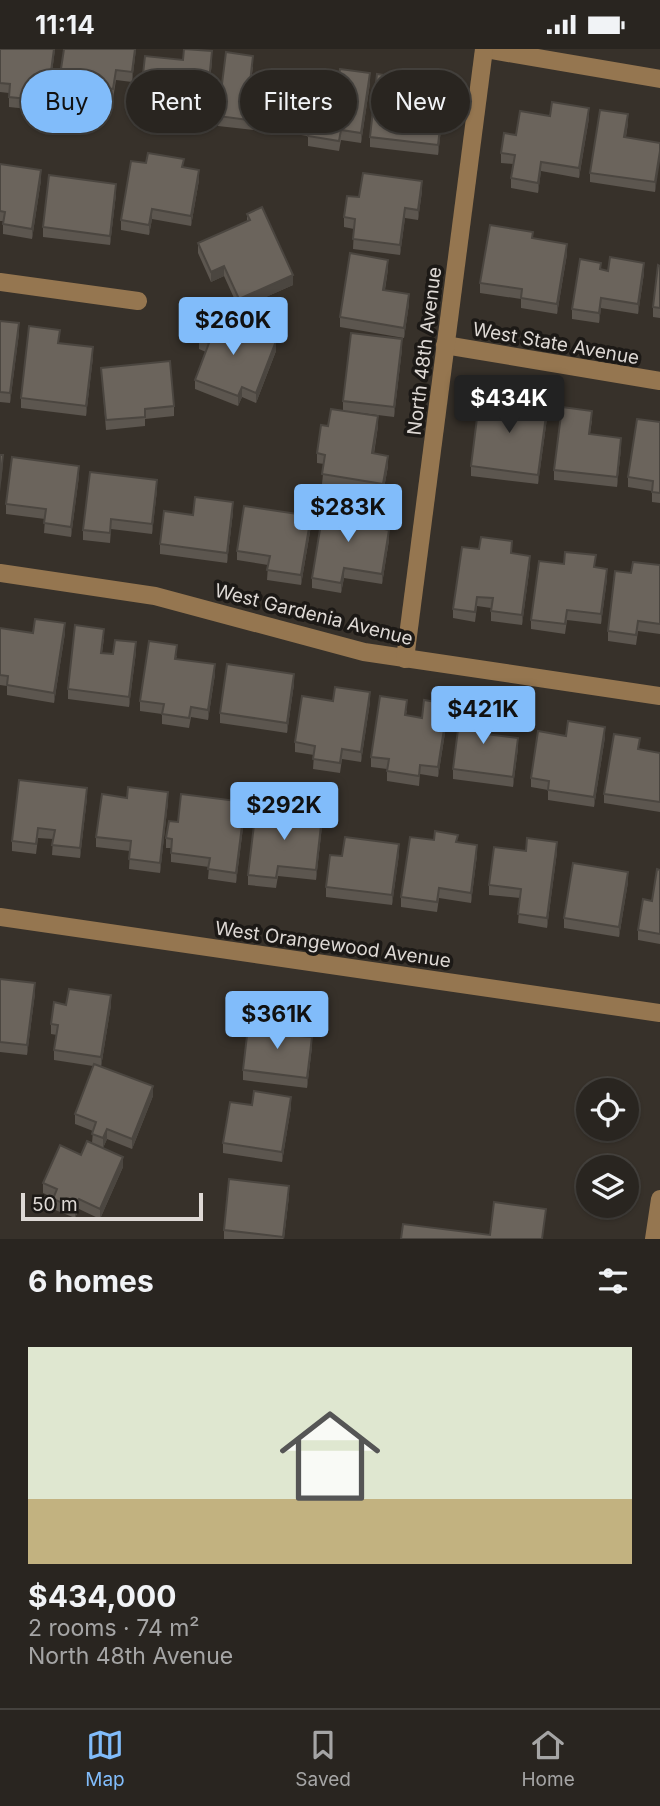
<!DOCTYPE html>
<meta charset="utf-8">
<style>
body{margin:0;font-family:Inter,sans-serif;background:#35312d;color:#f1f3f6;height:100vh;display:flex;flex-direction:column;font-size:26px;white-space:nowrap}
*{box-sizing:border-box;margin:0}
p{font-size:23px;color:#a5a5a5}
.icon{flex:none;width:38px;height:38px;fill:none;stroke:currentColor;stroke-width:2;stroke-linecap:round;stroke-linejoin:round}
.map{position:relative;height:1190px;overflow:hidden}
.details{display:flex;flex-direction:column;background:#292520;flex:1}
.details>*{flex:none}
.banner{position:absolute;left:21px;top:21px;width:620px;height:63px;display:flex;gap:14px}
.tools{position:absolute;left:576px;top:1029px;display:grid;gap:14px}
.tools a{display:grid;place-items:center;width:63px;height:63px;border-radius:50%;background:#292520;box-shadow:0 2px 5px #0004,0 0 0 2px #45423e;font-size:35px}
.scale{position:absolute;left:21px;bottom:18px;width:182px;box-sizing:border-box;padding-left:7px;border:4px solid #ded9d5;border-top:0;font-size:19px;line-height:24px;white-space:nowrap;color:#ded9d5;-webkit-text-stroke:5px #1c1916;paint-order:stroke}
.price{position:absolute;translate:-50% -60px;padding:0 16px;border-radius:7px;background:#81bcfa;color:#111;font-size:23px;line-height:46px;filter:drop-shadow(0 2px 4px #0008)}
.price::after{content:'';position:absolute;left:50%;top:42px;width:21px;height:16px;margin-left:-10px;background:inherit;clip-path:polygon(0 0,100% 0,50% 100%)}
.price.on{background:#222;color:#fff}
ul{padding:0;list-style:none}
li{display:grid;align-content:center;gap:14px;height:371px;padding:0 28px}
li+li{border-top:2px solid #45423e}
li span{display:grid;place-items:center;height:217px;border-radius:0px;color:#555}
li>.icon{margin-inline-start:auto}
span .icon{width:126px;height:126px;fill:#fffc;stroke-width:1}
li b{font-size:30px}
h2{display:flex;justify-content:space-between;align-items:center;height:84px;padding:0 28px;font-size:30px}
.pill{padding:0 24px;border-radius:32px;background:#292520;box-shadow:0 2px 5px #0004,0 0 0 2px #45423e;font-size:24px;line-height:63px}
.pill.on{background:#81bcfa;color:#111}
.status{display:flex;justify-content:space-between;align-items:center;height:49px;padding:0 35px;background:#292520;direction:ltr}
.status svg{height:19px;fill:currentColor}
.tab-bar{display:flex;justify-content:space-around;align-items:center;height:98px;border-top:2px solid #45423e;background:#292520;font-size:19px;color:#a5a5a5}
.tab-bar a{display:grid;justify-items:center;gap:4px}
.tab-bar .on{color:#81bcfa}
.map>svg:first-child{display:block}
.lines{fill:none;stroke-linecap:round;stroke-linejoin:round}
.minor{stroke:#957650;stroke-width:18}
.wall{fill:#5c564f}
.shaded-wall{fill:#4b4640}
.building{fill:#6b645c;stroke:#4b4640;stroke-width:2}
.labels{text-anchor:middle;stroke-width:7;stroke-linejoin:round;paint-order:stroke}
.street-label{font-size:19px;fill:#ded9d5;stroke:#1c1916}
</style>
<div class="status"><b>11:14</b><svg viewBox="0 0 49 12"><path d="M0 12V9h3v3zM5 12V6h3v6zM10 12V3h3v9zM15 12V0h3v12zM26 1h20v11H26zM47 4h2v5h-2z"/></svg></div>
<div class="map">
<svg width="660" height="1190" viewBox="0 0 660 1190">
<rect width="100%" height="100%" fill="#37312a"/>
<g class="lines">
<g class="minor">
<polyline points="485,0 660,30"/>
<polyline points="0,233 138,252"/>
<polyline points="445,296 660,332"/>
<polyline points="0,524 155,547 364,603 660,647"/>
<polyline points="405,610 484,0"/>
<polyline points="0,868 660,964"/>
<polyline points="654,1190 660,1150"/>
</g>
</g>
<g class="wall">
<polygon points="0,0 55,0 47,62 9,58 9,44 0,43"/>
<polygon points="136,0 132,33 116,31 113,50 59,43 59,33"/>
<polygon points="212,12 206,71 186,69 185,79 167,77 168,66 140,63 140,53"/>
<polygon points="253,17 251,33 284,47 279,84 218,77 218,67"/>
<polygon points="370,34 361,94 341,91 339,102 308,97 308,87 294,85 294,75 338,35"/>
<polygon points="405,41 444,55 438,106 370,98 370,88"/>
<polygon points="550,67 589,69 579,129 541,122 538,144 511,139 511,129 513,115 501,114 501,104 516,86"/>
<polygon points="628,74 626,88 660,94 655,143 590,133 590,124"/>
<polygon points="146,114 184,118 199,131 191,177 152,170 149,186 121,181 121,171"/>
<polygon points="0,115 41,131 32,190 3,185 3,172 0,172"/>
<polygon points="422,142 418,171 405,169 400,206 353,200 354,180 344,178 344,168 359,148"/>
<polygon points="116,145 110,196 43,188 43,178"/>
<polygon points="247,165 293,236 239,260 224,227 211,233 198,204 198,194 247,172"/>
<polygon points="533,189 567,205 557,265 521,259 521,250 480,244 480,234"/>
<polygon points="660,217 660,269 653,268 653,258"/>
<polygon points="388,220 385,241 409,255 404,289 340,278 340,268"/>
<polygon points="601,221 644,224 638,265 601,259 599,274 572,270 572,260"/>
<polygon points="0,272 19,284 10,354 0,353"/>
<polygon points="199,290 276,302 256,354 242,348 238,357 195,340 195,331 206,303 199,300"/>
<polygon points="402,300 394,368 353,363 378,377 374,405 388,417 383,445 322,435 324,415 317,414 317,404 328,377 343,361 343,352"/>
<polygon points="93,308 86,367 21,359 21,349"/>
<polygon points="101,319 174,357 174,367 145,370 145,377 106,381"/>
<polygon points="508,358 507,364 522,366 548,362 538,435 471,427 471,417"/>
<polygon points="592,371 590,385 621,399 617,438 554,431 554,421"/>
<polygon points="660,373 660,454 652,453 652,442 628,438 628,428"/>
<polygon points="79,427 71,488 44,484 45,470 6,465 6,455"/>
<polygon points="157,441 152,485 111,480 110,494 83,491 83,481"/>
<polygon points="233,463 227,514 160,505 160,495"/>
<polygon points="372,473 371,478 389,491 382,535 344,529 341,544 312,539 312,529"/>
<polygon points="311,477 301,536 267,531 268,516 237,511 237,502"/>
<polygon points="512,504 530,516 522,576 491,572 491,559 477,557 475,573 453,569 453,560"/>
<polygon points="660,516 660,585 638,582 636,596 608,592 608,582 631,524"/>
<polygon points="595,519 607,530 601,575 567,571 565,585 531,580 531,571"/>
<polygon points="0,579 33,584 65,584 54,654 7,646 7,637 0,636"/>
<polygon points="104,589 102,604 113,605 136,603 129,658 68,650 68,640"/>
<polygon points="177,606 176,610 215,625 208,671 191,668 189,679 162,675 162,665 140,662 140,652"/>
<polygon points="294,635 287,684 220,674 220,664"/>
<polygon points="333,652 370,653 361,713 342,710 340,724 313,720 314,706 295,703 295,693"/>
<polygon points="407,661 406,666 422,669 448,665 438,728 420,725 419,737 387,732 387,720 371,718 371,708"/>
<polygon points="488,670 487,685 518,699 513,738 453,730 453,720"/>
<polygon points="566,687 605,688 594,758 548,751 548,741 531,738 531,729"/>
<polygon points="640,700 660,704 660,763 604,754 604,745"/>
<polygon points="87,749 80,809 52,806 53,790 38,789 36,805 12,802 12,792"/>
<polygon points="127,749 168,753 160,824 129,820 130,802 96,798 96,788"/>
<polygon points="245,763 236,834 208,830 209,818 171,813 171,799 166,799 166,789 178,773"/>
<polygon points="322,777 316,831 278,827 276,839 248,836 248,826"/>
<polygon points="434,791 458,793 477,806 471,854 439,849 437,863 401,858 401,848"/>
<polygon points="526,802 557,803 547,879 518,874 520,849 489,846 489,836"/>
<polygon points="399,805 392,856 326,848 326,838 342,807"/>
<polygon points="660,821 660,895 638,891 638,881 652,852"/>
<polygon points="628,833 619,888 564,879 564,869"/>
<polygon points="0,930 35,944 27,1006 0,1003"/>
<polygon points="66,956 111,956 101,1018 153,1047 132,1100 107,1090 103,1099 123,1118 100,1170 79,1160 75,1169 53,1160 54,1149 43,1144 43,1134 81,1106 92,1094 93,1082 75,1075 75,1065 93,1017 54,1011 54,1001 57,986 51,985 51,975"/>
<polygon points="273,981 288,981 288,986 312,998 307,1039 243,1031 243,1021"/>
<polygon points="252,1056 291,1058 282,1113 223,1104 223,1094"/>
<polygon points="289,1147 284,1190 224,1190 224,1181"/>
</g>
<g class="shaded-wall">
<polygon points="54,0 55,0 47,62 47,52"/>
<polygon points="135,0 136,0 132,33 132,23"/>
<polygon points="212,2 212,12 206,71 206,61"/>
<polygon points="370,24 370,34 361,94 361,84"/>
<polygon points="284,37 284,47 279,84 279,75"/>
<polygon points="444,45 444,55 438,106 438,96"/>
<polygon points="589,59 589,69 579,129 579,119"/>
<polygon points="628,65 628,74 624,98 624,88"/>
<polygon points="660,102 660,112 655,143 655,133"/>
<polygon points="541,113 541,122 538,144 538,134"/>
<polygon points="41,121 41,131 32,190 32,180"/>
<polygon points="199,121 199,131 191,177 191,167"/>
<polygon points="422,132 422,142 418,171 418,161"/>
<polygon points="116,135 116,145 110,196 110,187"/>
<polygon points="405,159 405,169 400,206 400,196"/>
<polygon points="152,160 152,170 149,186 149,176"/>
<polygon points="567,195 567,205 557,265 557,255"/>
<polygon points="388,211 388,220 383,251 383,241"/>
<polygon points="644,214 644,224 638,265 638,255"/>
<polygon points="224,217 224,227 211,233 211,223"/>
<polygon points="293,226 293,236 239,260 239,250"/>
<polygon points="409,245 409,255 404,289 404,279"/>
<polygon points="601,249 601,259 599,274 599,264"/>
<polygon points="19,274 19,284 10,354 10,344"/>
<polygon points="402,290 402,300 394,368 394,358"/>
<polygon points="276,292 276,302 256,354 256,344"/>
<polygon points="93,298 93,308 86,367 86,357"/>
<polygon points="242,338 242,348 238,357 238,347"/>
<polygon points="548,352 548,362 538,435 538,426"/>
<polygon points="378,367 378,377 372,414 372,404"/>
<polygon points="621,389 621,399 617,438 617,428"/>
<polygon points="3,406 3,416 0,443 0,433"/>
<polygon points="388,407 388,417 383,445 383,435"/>
<polygon points="79,417 79,427 71,488 71,478"/>
<polygon points="157,431 157,441 152,485 152,475"/>
<polygon points="233,453 233,463 227,514 227,504"/>
<polygon points="311,467 311,477 301,536 301,526"/>
<polygon points="389,481 389,491 382,535 382,525"/>
<polygon points="530,507 530,516 522,576 522,566"/>
<polygon points="344,519 344,529 341,544 341,534"/>
<polygon points="607,520 607,530 601,575 601,565"/>
<polygon points="65,574 65,584 54,654 54,644"/>
<polygon points="136,593 136,603 129,658 129,648"/>
<polygon points="215,615 215,625 208,671 208,661"/>
<polygon points="294,625 294,635 287,684 287,674"/>
<polygon points="370,643 370,653 361,713 361,703"/>
<polygon points="448,655 448,665 438,728 438,718"/>
<polygon points="605,678 605,688 594,758 594,748"/>
<polygon points="518,689 518,699 513,738 513,728"/>
<polygon points="87,739 87,749 80,809 80,799"/>
<polygon points="168,743 168,753 160,824 160,814"/>
<polygon points="245,753 245,763 236,834 236,824"/>
<polygon points="322,767 322,777 316,831 316,821"/>
<polygon points="557,793 557,803 547,879 547,869"/>
<polygon points="399,795 399,805 392,856 392,846"/>
<polygon points="477,796 477,806 471,854 471,844"/>
<polygon points="628,823 628,833 619,888 619,878"/>
<polygon points="35,934 35,944 27,1006 27,996"/>
<polygon points="111,946 111,956 101,1018 101,1008"/>
<polygon points="312,988 312,998 307,1039 307,1029"/>
<polygon points="153,1037 153,1047 132,1100 132,1090"/>
<polygon points="291,1048 291,1058 282,1113 282,1103"/>
<polygon points="107,1080 107,1090 103,1099 103,1089"/>
<polygon points="123,1108 123,1118 100,1170 100,1160"/>
<polygon points="289,1137 289,1147 284,1190 283,1190"/>
<polygon points="79,1150 79,1160 75,1169 75,1159"/>
</g>
<g class="building">
<polygon points="0,0 54,0 47,52 9,48 10,35 0,34"/>
<polygon points="64,0 135,0 132,23 116,21 113,40 59,33"/>
<polygon points="184,0 212,2 206,61 186,59 185,69 167,67 169,56 140,53 145,7 183,11"/>
<polygon points="226,3 253,7 250,33 284,37 279,75 218,67"/>
<polygon points="340,20 370,24 361,84 341,81 339,92 308,87 309,78 294,75 300,30 338,35"/>
<polygon points="377,25 405,29 404,40 444,45 438,96 370,88"/>
<polygon points="552,53 589,59 579,119 541,113 538,134 511,129 515,106 501,104 504,84 516,86 520,62 550,67"/>
<polygon points="600,61 628,65 624,88 660,94 660,102 655,133 590,124"/>
<polygon points="148,104 184,110 182,118 199,121 191,167 152,160 149,176 121,171 131,112 146,114"/>
<polygon points="0,115 41,121 32,180 3,175 5,163 0,162"/>
<polygon points="363,124 422,132 418,161 405,159 400,196 353,190 355,170 344,168 347,147 359,148"/>
<polygon points="49,126 116,135 110,187 43,178"/>
<polygon points="262,158 293,226 239,250 224,217 211,223 198,194 250,171 247,165"/>
<polygon points="490,176 533,183 532,189 567,195 557,255 521,249 522,240 480,234"/>
<polygon points="350,204 388,211 383,241 409,245 404,279 340,268"/>
<polygon points="610,208 644,214 638,255 601,249 599,264 572,260 580,210 601,214 600,220 608,222"/>
<polygon points="658,216 660,217 660,259 653,258"/>
<polygon points="208,266 276,292 256,344 242,338 238,347 195,331 209,294 199,290"/>
<polygon points="0,272 19,274 10,344 0,343"/>
<polygon points="29,277 60,281 58,294 93,298 86,357 21,349"/>
<polygon points="351,284 402,290 394,358 343,352"/>
<polygon points="170,312 174,357 145,360 145,368 106,371 101,319"/>
<polygon points="480,345 508,348 506,364 522,366 524,349 548,352 538,426 471,417"/>
<polygon points="562,358 592,362 589,385 621,389 617,428 554,421"/>
<polygon points="331,360 378,367 372,404 388,407 383,435 322,425 325,406 317,404 321,376 328,377"/>
<polygon points="637,370 660,373 660,444 652,443 653,432 628,428"/>
<polygon points="0,406 3,406 0,433"/>
<polygon points="12,408 79,417 71,478 44,474 46,460 6,455"/>
<polygon points="90,423 157,431 152,475 111,470 110,484 83,481"/>
<polygon points="195,448 233,453 227,504 160,495 164,462 193,466"/>
<polygon points="324,456 372,464 370,477 389,481 382,525 344,519 341,534 312,529"/>
<polygon points="244,457 311,467 301,526 267,521 270,507 237,502"/>
<polygon points="481,488 512,492 511,504 530,507 522,566 491,562 493,549 477,548 475,563 453,560 462,498 479,500"/>
<polygon points="565,503 596,506 594,518 607,520 601,565 567,561 565,575 531,571 539,512 564,515"/>
<polygon points="633,513 660,516 660,575 638,572 636,586 608,582 615,522 631,524"/>
<polygon points="35,570 65,574 54,644 7,636 8,627 0,626 0,579 33,584"/>
<polygon points="75,576 104,580 101,604 113,605 115,591 136,593 129,648 68,640"/>
<polygon points="149,592 177,596 175,610 215,615 208,661 191,658 189,669 162,665 164,655 140,652"/>
<polygon points="227,615 294,625 287,674 220,664"/>
<polygon points="335,638 370,643 361,703 342,700 340,714 313,710 315,697 295,693 302,647 333,652"/>
<polygon points="380,647 407,651 405,666 422,669 424,651 448,655 438,718 420,716 419,727 387,722 389,710 371,708"/>
<polygon points="461,657 488,660 485,685 518,689 513,728 453,720"/>
<polygon points="568,672 605,678 594,748 548,741 549,732 531,729 538,682 566,687"/>
<polygon points="614,685 640,689 638,700 660,704 660,753 604,745"/>
<polygon points="19,731 87,739 80,799 52,796 55,781 38,779 36,795 12,792"/>
<polygon points="128,738 168,743 160,814 129,810 131,792 96,788 102,745 127,749"/>
<polygon points="181,745 245,753 236,824 208,820 210,809 171,804 172,790 166,789 169,772 178,773"/>
<polygon points="256,759 322,767 316,821 278,817 276,829 248,826"/>
<polygon points="435,782 458,786 456,793 477,796 471,844 439,839 437,853 401,848 410,788 434,791"/>
<polygon points="345,788 399,795 392,846 326,838 330,806 342,807"/>
<polygon points="527,789 557,793 547,869 518,865 521,840 489,836 494,798 526,802"/>
<polygon points="573,814 628,823 619,878 564,869"/>
<polygon points="657,820 660,821 660,885 638,881 643,850 652,852"/>
<polygon points="0,930 35,934 27,996 0,993"/>
<polygon points="69,940 111,946 101,1008 54,1001 58,976 51,975 54,953 66,956"/>
<polygon points="274,970 288,971 287,986 312,988 307,1029 243,1021 248,978 273,981"/>
<polygon points="94,1015 153,1037 132,1090 107,1080 103,1089 92,1085 96,1073 75,1065"/>
<polygon points="254,1042 291,1048 282,1103 223,1094 230,1053 252,1056"/>
<polygon points="87,1092 123,1108 100,1160 79,1150 75,1159 53,1150 57,1140 43,1134 60,1096 81,1106"/>
<polygon points="229,1130 289,1137 283,1188 224,1181"/>
<polygon points="494,1153 546,1160 542,1190 401,1190 403,1175 490,1186"/>
</g>
<g class="labels">
<g class="street-label">
<text transform="translate(556 294) rotate(10)" y="7">West State Avenue</text>
<text transform="translate(424 302) rotate(-83)" y="7">North 48th Avenue</text>
<text transform="translate(314 565) rotate(14)" y="7">West Gardenia Avenue</text>
<text transform="translate(333 895) rotate(8)" y="7">West Orangewood Avenue</text>
</g>
</g>
</svg>
<div class="tools">
<a><svg class="icon" aria-label="locate" viewBox="0 0 24 24"><circle cx="12" cy="12" r="6"/><path d="M12 2v4M12 18v4M2 12h4M18 12h4"/></svg></a>
<a><svg class="icon" aria-label="layers" viewBox="0 0 24 24"><path d="M12 4l9 5-9 5-9-5zM3 14l9 5 9-5"/></svg></a>
</div>
<div class="scale">50 m</div>
<b class="price" style="left:233px;top:308px">$260K</b>
<b class="price on" style="left:509px;top:386px">$434K</b>
<b class="price" style="left:348px;top:495px">$283K</b>
<b class="price" style="left:483px;top:697px">$421K</b>
<b class="price" style="left:284px;top:793px">$292K</b>
<b class="price" style="left:277px;top:1002px">$361K</b>
<div class="banner">
<a class="pill on">Buy</a>
<a class="pill">Rent</a>
<a class="pill">Filters</a>
<a class="pill">New</a>
</div>
</div>
<section class="details">
<h2>6 homes<svg class="icon" aria-label="filters" viewBox="0 0 24 24"><path d="M4 7h16M4 17h16"/><circle cx="9" cy="7" r="2"/><circle cx="15" cy="17" r="2"/></svg></h2>
<ul>
<li><span style="background:linear-gradient(#dfe7d0 70%,#c2b280 0)"><svg class="icon" aria-label="home" viewBox="0 0 24 24"><path d="M3 11l9-7 9 7M6 9v11h12V9"/></svg></span><div><b>$434,000</b><p>2 rooms · 74 m²</p><p>North 48th Avenue</p></div></li>
</ul>
</section>
<nav class="tab-bar">
<a class="on"><svg class="icon" aria-label="map" viewBox="0 0 24 24"><path d="M3 6l6-2 6 2 6-2v14l-6 2-6-2-6 2zM9 4v14M15 6v14"/></svg>Map</a>
<a><svg class="icon" aria-label="saved" viewBox="0 0 24 24"><path d="M7 4h10v16l-5-4-5 4z"/></svg>Saved</a>
<a><svg class="icon" aria-label="home" viewBox="0 0 24 24"><path d="M3 11l9-7 9 7M6 9v11h12V9"/></svg>Home</a>
</nav>
